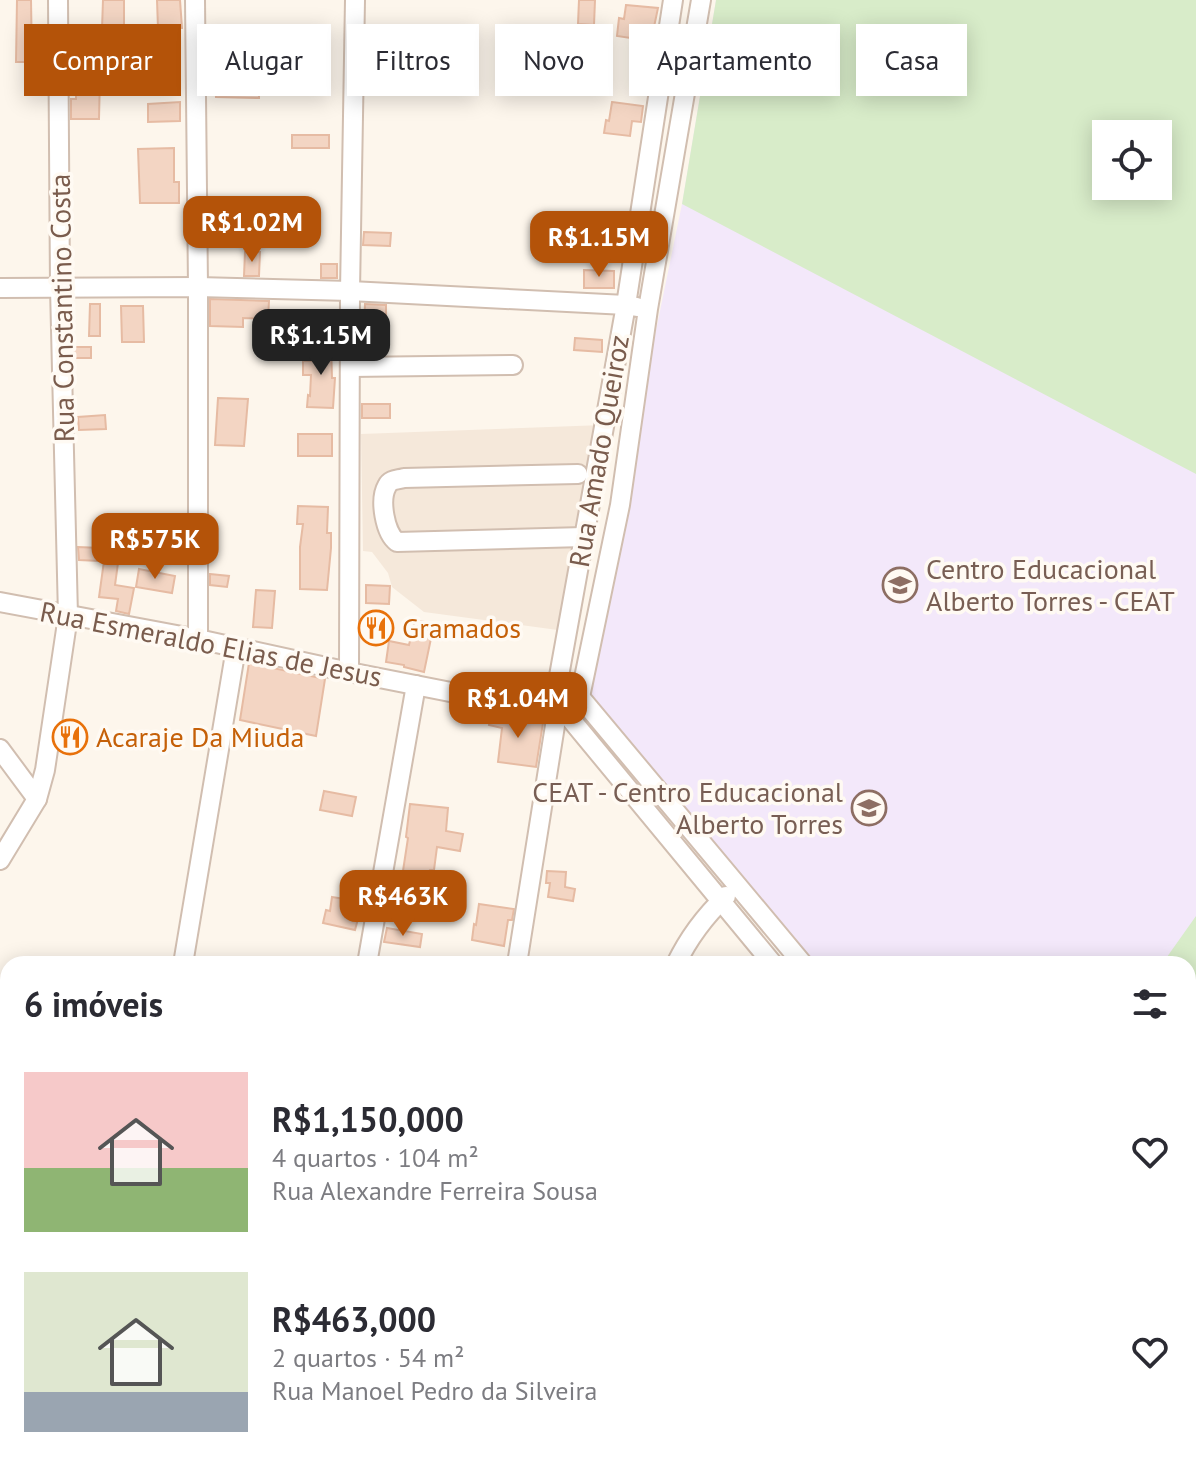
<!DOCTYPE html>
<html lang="pt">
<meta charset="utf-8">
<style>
body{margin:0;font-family:"PT Sans",sans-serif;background:#f7f7f7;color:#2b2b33;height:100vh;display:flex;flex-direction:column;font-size:30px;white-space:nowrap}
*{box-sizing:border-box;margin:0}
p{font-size:26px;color:#7c7c81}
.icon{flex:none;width:44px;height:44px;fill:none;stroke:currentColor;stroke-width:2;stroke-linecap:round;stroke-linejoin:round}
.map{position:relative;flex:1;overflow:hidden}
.details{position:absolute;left:0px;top:956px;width:1196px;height:512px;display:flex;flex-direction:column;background:#fff;border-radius:24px 24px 0 0;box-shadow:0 4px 20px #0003}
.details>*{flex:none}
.guide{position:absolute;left:24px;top:24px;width:1148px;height:72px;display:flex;gap:16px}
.fabs{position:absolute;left:1092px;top:120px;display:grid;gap:16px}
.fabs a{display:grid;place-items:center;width:80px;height:80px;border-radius:0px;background:#fff;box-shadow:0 4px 20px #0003;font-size:40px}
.price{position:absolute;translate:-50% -68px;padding:0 18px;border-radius:16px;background:#b45309;color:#fff;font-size:26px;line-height:52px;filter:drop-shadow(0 2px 4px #0008)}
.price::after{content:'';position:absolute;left:50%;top:48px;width:24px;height:18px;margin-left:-12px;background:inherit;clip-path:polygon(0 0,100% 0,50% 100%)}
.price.selected{background:#222;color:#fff}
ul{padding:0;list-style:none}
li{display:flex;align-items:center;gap:24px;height:200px;padding:0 24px}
li span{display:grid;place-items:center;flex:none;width:224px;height:160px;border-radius:0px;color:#555}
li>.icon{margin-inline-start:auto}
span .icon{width:96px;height:96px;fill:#fffc;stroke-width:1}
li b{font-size:34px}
h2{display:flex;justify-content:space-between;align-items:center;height:96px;padding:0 24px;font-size:34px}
.tag{padding:0 28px;border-radius:0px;background:#fff;box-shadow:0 4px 20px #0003;font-size:28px;line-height:72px}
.tag.selected{background:#b45309;color:#fff}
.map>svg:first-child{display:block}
.residential{fill:#f5e8da}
.education{fill:#f3e8fa;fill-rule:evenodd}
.green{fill:#d8ecc9;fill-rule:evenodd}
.building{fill:#f3d5c3;stroke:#e6bba3;stroke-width:2}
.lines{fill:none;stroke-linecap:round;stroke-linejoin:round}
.minor-casing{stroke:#d1beb0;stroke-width:22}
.minor{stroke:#fff;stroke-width:18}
.labels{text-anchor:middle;stroke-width:7;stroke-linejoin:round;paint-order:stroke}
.street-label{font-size:28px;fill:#7a5c4d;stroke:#fffaf3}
.education-label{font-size:28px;fill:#785e54;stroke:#fffaf3;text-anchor:start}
.food-label{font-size:28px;fill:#c56008;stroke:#fffaf3;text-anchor:start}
</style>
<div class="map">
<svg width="1196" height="1468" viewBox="0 0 1196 1468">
<rect width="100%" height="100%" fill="#fdf6ec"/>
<polygon class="residential" points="603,425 565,631 424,612 392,587 388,573 372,552 363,551 361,434"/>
<g class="education">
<path d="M716,0H1196V1130L1188,964H814L581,695L682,204ZM1106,134H1158V186H1106Z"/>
<polygon points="667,1460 708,1460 728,1468 664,1468"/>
</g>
<g class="green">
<path d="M716,0H1196V474L682,204ZM1106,134H1158V186H1106Z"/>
<polygon points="1196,916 1196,1137 1188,1138 1188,964 1162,964"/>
</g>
<g class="building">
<polygon points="17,0 31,0 32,62 16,62"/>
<polygon points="103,0 124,0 124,28 118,28 119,64 125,63 126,74 100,76 99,119 71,119 71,99 76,99 76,76 83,76 83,48 79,48 79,29 102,29"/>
<polygon points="157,0 180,0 182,28 158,28"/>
<polygon points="579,0 595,0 594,25 578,24"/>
<polygon points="626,5 658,8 651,41 617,36 619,18 624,19"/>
<polygon points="251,30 268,31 267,68 259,67 259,98 216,97 216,86 249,87"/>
<polygon points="304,46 326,46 326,75 315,75 315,69 304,69"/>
<polygon points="180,102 180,121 148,122 148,104"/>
<polygon points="612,102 643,106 641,122 632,121 630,136 604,133 606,120 609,121"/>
<rect x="292" y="135" width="37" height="13"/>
<polygon points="174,148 174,182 179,182 179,203 140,203 138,149"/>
<polygon points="364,232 391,233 390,246 363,245"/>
<polygon points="245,252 260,252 259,276 244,276"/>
<rect x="321" y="264" width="16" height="14"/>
<polygon points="584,270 614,271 614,288 584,288"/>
<polygon points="210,299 269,301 268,319 243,318 243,327 210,326"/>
<polygon points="90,304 100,304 100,336 89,336"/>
<polygon points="365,304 386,305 386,331 384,331 385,355 363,355"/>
<polygon points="121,306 143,306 144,342 122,342"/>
<polygon points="575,338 602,340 602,352 574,350"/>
<polygon points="314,342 331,342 332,378 335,378 333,408 307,407 308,395 310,396 311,375 303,375 303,361 315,361"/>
<polygon points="73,347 91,347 91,358 74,358"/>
<polygon points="218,398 248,399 244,446 215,445"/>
<rect x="362" y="404" width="28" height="14"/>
<polygon points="105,415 106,429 79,430 78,417"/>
<rect x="298" y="434" width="34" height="22"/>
<polygon points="298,506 328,507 327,533 331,533 331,548 327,590 300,589 300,547 303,524 297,524"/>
<rect x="146" y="528" width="34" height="14"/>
<polygon points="78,547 100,548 99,561 79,560"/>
<polygon points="104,561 118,563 115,585 134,588 129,614 116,611 118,599 99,597"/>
<polygon points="139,569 175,576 172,593 136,587"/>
<polygon points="210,574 229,576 227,587 210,585"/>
<polygon points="366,585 390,586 389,604 366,603"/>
<polygon points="256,590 275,591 272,628 253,627"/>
<polygon points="415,620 434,624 424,672 404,667 404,665 386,662 389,641 409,645"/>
<polygon points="249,663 325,679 316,736 240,720"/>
<polygon points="491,712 543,723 536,767 498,762 502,728 489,725"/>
<polygon points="324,791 356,797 352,816 320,810"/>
<polygon points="410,804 448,808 446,831 463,834 460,851 437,847 434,870 430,870 427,888 401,884 408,838 406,837"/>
<polygon points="547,871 566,872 565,887 575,889 573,901 548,897 550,883 546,883"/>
<polygon points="332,897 364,902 361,915 359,915 355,930 323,923 326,910 330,911"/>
<polygon points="479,904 514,909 512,920 508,920 504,946 472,940 474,924 476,925"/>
<polygon points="387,928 422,934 420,947 384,942"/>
</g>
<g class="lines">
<g class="minor-casing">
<g id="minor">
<polyline points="195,0 198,287 198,639"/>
<polyline points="673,0 626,305 559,676 559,691 564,711 773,964"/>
<polyline points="0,288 198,287 350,291 626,305 637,307"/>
<polyline points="351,367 513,365"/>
<path d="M578,474L404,478C398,480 390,479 387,486C379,500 385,533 397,542L584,537"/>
<polyline points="0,602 198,639 349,672 557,713 564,711"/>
<polyline points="349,672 350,291 355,0"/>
<polyline points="580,697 620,505 648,309 701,0"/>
<polyline points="580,697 803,964"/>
<polyline points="0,749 37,799"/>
<polyline points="0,860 37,799 45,770 68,616 60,288 58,0"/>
<polyline points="183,964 236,648"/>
<polyline points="367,964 416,685"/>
<polyline points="517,964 557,713"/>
<path d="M676,964C688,939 706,915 726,896"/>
<polyline points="0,1137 8,1140"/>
<polyline points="1188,1178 1196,1178"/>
<polyline points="0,1274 8,1250"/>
<polyline points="0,1374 8,1377"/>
<polyline points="253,1460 275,1468"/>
<polyline points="927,1460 938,1463 949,1460"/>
<polyline points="988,1460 990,1468"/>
<polyline points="1098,1460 1101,1468"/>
<polyline points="87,1468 90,1460"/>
<polyline points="432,1468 433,1460"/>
<polyline points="497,1468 500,1460"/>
<polyline points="653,1468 656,1460"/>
<polyline points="813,1468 816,1460"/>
</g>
</g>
<use href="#minor" class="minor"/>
</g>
<defs>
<g id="school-ring" transform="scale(1.8)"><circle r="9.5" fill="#fffaf3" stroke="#8d6e63" stroke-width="1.5"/><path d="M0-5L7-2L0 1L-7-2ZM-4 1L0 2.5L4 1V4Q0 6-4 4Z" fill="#8d6e63"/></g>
<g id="restaurant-ring" transform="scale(1.8)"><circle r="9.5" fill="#fffaf3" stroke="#e8710a" stroke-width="1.5"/><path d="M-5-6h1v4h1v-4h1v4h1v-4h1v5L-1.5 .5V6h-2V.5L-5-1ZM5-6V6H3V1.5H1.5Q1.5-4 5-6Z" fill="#e8710a"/></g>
</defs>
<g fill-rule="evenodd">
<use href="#school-ring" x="900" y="585"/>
<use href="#restaurant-ring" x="376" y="628"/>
<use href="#restaurant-ring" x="70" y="737"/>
<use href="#school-ring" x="869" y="808"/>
</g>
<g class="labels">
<g class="street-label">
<text transform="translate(62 308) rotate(-91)" y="10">Rua Constantino Costa</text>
<text transform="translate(599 451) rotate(-80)" y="10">Rua Amado Queiroz</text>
<text transform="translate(211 644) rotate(11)" y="10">Rua Esmeraldo Elias de Jesus</text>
</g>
<g class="education-label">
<text x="926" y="579">Centro Educacional<tspan x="926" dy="32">Alberto Torres - CEAT</tspan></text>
<text x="843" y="802" text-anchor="end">CEAT - Centro Educacional<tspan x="843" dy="32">Alberto Torres</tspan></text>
</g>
<g class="food-label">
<text x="402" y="638">Gramados</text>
<text x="96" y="747">Acaraje Da Miuda</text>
</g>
</g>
</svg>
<div class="fabs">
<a><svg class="icon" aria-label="locate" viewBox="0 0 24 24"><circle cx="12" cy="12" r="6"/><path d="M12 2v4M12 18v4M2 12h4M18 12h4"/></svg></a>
</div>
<b class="price" style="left:252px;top:264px">R$1.02M</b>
<b class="price" style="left:599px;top:279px">R$1.15M</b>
<b class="price selected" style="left:321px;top:377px">R$1.15M</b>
<b class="price" style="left:155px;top:581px">R$575K</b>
<b class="price" style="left:518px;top:740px">R$1.04M</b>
<b class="price" style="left:403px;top:938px">R$463K</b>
<div class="guide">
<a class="tag selected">Comprar</a>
<a class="tag">Alugar</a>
<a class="tag">Filtros</a>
<a class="tag">Novo</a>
<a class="tag">Apartamento</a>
<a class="tag">Casa</a>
</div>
<section class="details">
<h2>6 imóveis<svg class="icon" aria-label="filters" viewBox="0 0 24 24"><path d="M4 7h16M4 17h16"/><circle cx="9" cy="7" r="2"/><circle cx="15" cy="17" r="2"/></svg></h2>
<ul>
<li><span style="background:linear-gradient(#f6c9c9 60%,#8fb573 0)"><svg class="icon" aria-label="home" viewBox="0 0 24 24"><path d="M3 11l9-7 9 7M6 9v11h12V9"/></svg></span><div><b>R$1,150,000</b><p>4 quartos · 104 m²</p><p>Rua Alexandre Ferreira Sousa</p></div><svg class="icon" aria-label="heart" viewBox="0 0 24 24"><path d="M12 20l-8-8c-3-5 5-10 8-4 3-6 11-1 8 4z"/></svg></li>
<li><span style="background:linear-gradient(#dfe7d0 75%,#9aa5b1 0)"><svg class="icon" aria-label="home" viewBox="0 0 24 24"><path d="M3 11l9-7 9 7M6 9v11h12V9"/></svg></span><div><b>R$463,000</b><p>2 quartos · 54 m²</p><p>Rua Manoel Pedro da Silveira</p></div><svg class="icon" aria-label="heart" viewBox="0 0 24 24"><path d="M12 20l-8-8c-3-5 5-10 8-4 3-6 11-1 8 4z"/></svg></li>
</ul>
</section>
</div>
